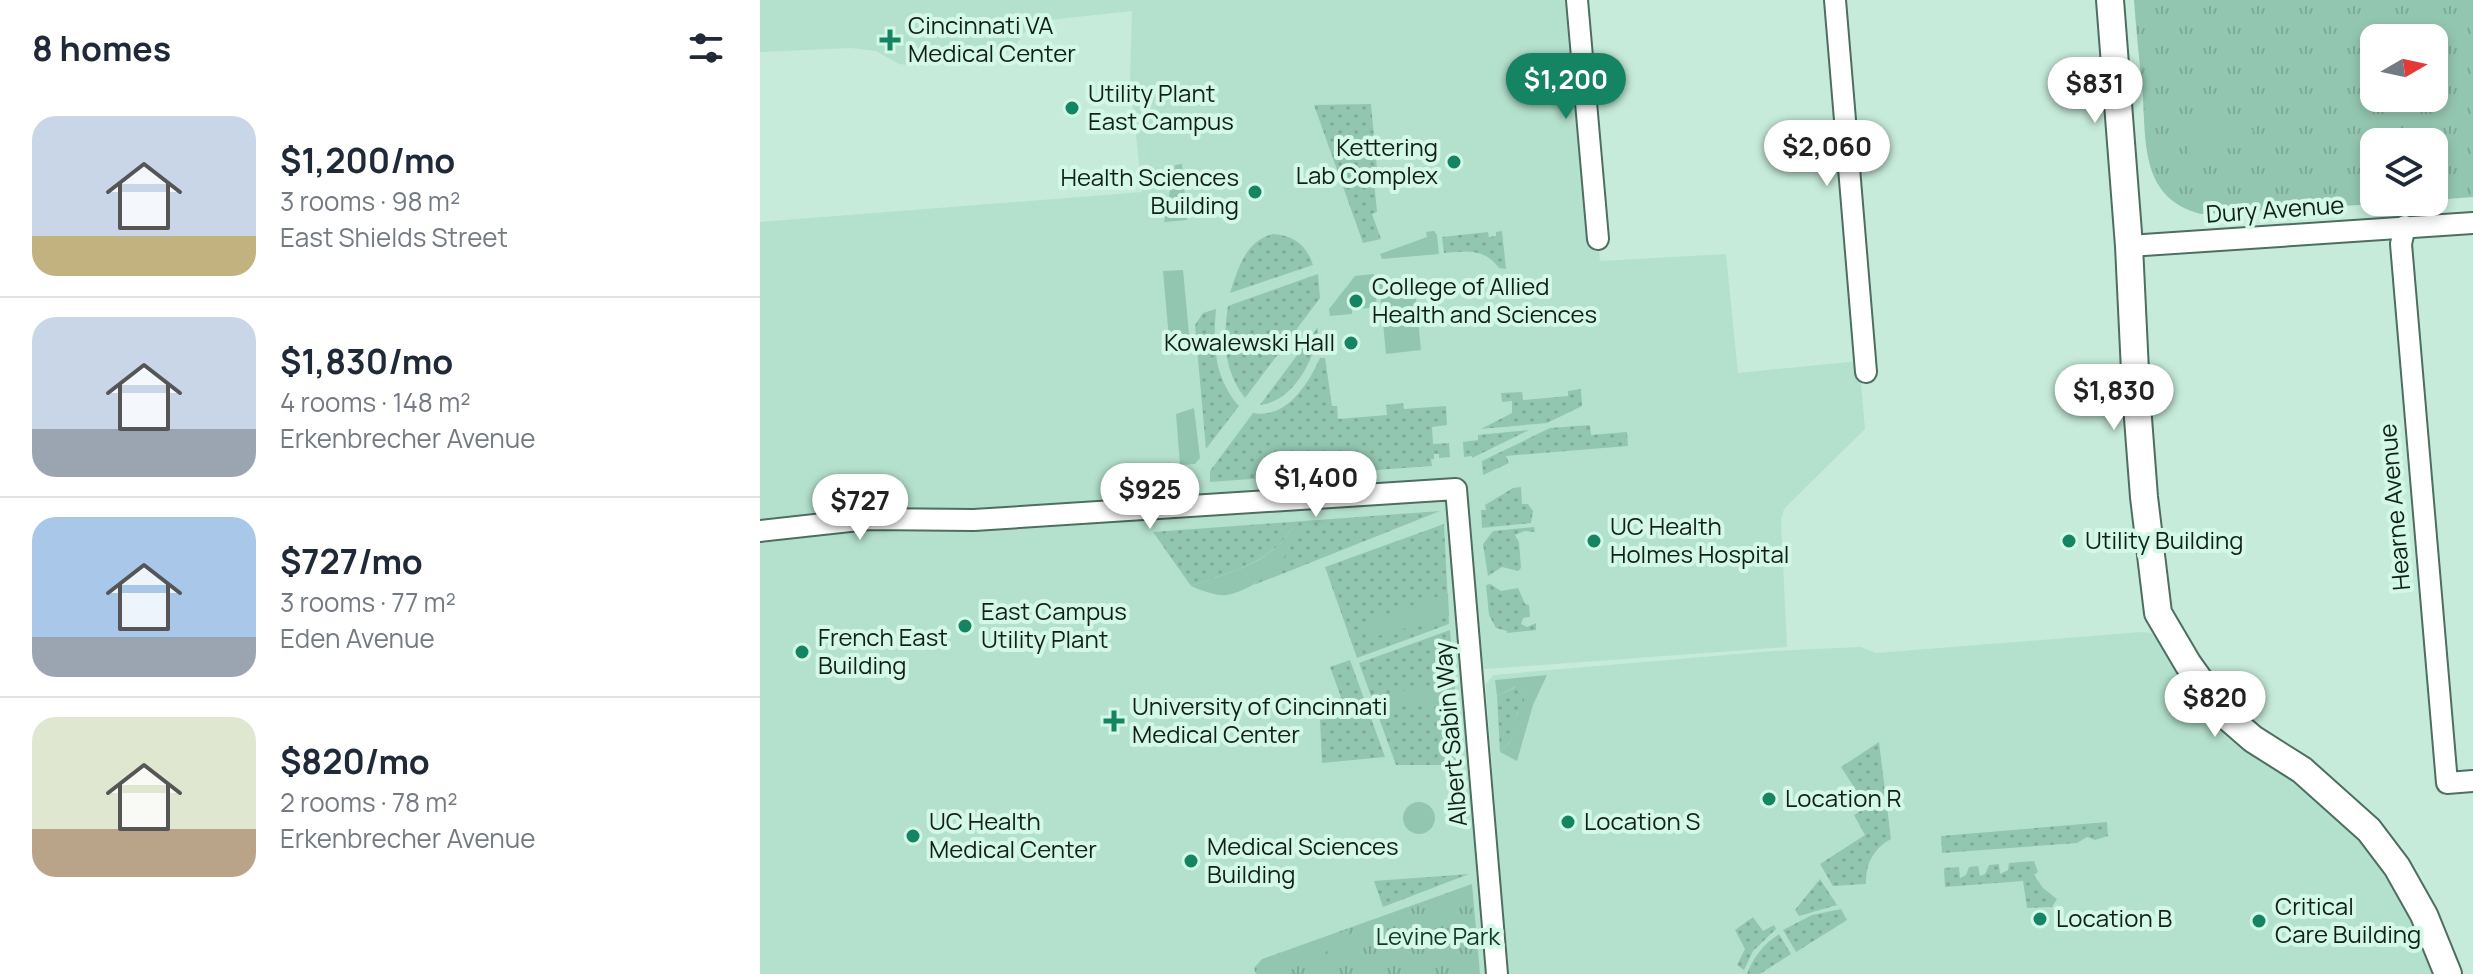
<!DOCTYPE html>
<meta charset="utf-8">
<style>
body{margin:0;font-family:Manrope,sans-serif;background:#f6f6f7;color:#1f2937;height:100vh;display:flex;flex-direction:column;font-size:30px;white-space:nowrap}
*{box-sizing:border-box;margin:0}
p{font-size:26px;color:#747a83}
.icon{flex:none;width:44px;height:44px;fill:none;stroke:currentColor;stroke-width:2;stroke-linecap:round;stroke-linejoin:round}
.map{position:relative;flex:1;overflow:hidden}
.panel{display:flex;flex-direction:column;background:#fff;width:760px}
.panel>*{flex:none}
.needle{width:52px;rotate:81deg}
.fabs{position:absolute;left:1600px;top:24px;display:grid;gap:16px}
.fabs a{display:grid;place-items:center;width:88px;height:88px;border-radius:16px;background:#fff;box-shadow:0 4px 12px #0003;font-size:40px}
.price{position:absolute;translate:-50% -68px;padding:0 18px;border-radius:28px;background:#fff;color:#222;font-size:26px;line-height:52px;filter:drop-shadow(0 2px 4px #0008)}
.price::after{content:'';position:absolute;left:50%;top:48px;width:24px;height:18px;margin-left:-12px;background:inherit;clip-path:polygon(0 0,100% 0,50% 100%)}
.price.selected{background:#148463;color:#fff}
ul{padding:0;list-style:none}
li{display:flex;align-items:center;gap:24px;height:200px;padding:0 32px}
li+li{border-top:2px solid #e0e1e3}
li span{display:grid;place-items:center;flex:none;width:224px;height:160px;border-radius:24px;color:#555}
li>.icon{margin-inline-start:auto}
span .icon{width:96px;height:96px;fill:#fffc;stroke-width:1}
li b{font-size:34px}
h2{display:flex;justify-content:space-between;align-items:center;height:96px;padding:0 32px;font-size:34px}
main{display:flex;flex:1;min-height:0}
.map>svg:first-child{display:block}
.built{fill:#b4e1cd}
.grass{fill:url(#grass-dots)}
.park{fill:url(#park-tufts);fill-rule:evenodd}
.garden{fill:#93c6b0}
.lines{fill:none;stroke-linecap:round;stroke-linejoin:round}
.minor-casing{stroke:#4d6e60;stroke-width:24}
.tertiary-casing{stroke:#4d6e60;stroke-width:30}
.minor{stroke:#fff;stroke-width:20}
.tertiary{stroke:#fff;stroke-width:26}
.poi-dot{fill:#148463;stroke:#d3f8e8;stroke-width:3}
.labels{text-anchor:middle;stroke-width:8;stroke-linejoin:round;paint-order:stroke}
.poi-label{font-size:24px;fill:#12201a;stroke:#d3f8e8;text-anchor:start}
.street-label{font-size:24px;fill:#12201a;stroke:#d3f8e8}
.park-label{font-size:24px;fill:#14392b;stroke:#d3f8e8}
</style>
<main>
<section class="panel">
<h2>8 homes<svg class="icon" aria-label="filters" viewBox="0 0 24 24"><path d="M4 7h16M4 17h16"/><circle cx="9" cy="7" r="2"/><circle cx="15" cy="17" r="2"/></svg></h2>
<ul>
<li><span style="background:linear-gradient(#c9d6e8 75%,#c2b280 0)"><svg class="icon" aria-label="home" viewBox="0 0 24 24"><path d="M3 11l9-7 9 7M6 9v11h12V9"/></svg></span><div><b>$1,200/mo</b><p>3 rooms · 98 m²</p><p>East Shields Street</p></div></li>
<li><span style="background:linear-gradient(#c9d6e8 70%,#9aa5b1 0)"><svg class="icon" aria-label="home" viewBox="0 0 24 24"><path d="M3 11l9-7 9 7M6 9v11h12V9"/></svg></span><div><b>$1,830/mo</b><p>4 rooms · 148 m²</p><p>Erkenbrecher Avenue</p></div></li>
<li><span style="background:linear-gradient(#a9c7e8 75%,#9aa5b1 0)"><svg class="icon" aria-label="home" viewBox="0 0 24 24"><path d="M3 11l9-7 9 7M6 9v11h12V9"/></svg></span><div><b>$727/mo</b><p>3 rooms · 77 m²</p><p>Eden Avenue</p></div></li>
<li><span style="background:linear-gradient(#dfe7d0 70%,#b9a48a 0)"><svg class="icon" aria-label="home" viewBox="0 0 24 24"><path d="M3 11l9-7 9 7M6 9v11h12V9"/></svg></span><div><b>$820/mo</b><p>2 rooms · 78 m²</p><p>Erkenbrecher Avenue</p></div></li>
</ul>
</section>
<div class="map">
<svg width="1713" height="974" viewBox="0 0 1713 974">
<defs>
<pattern id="grass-dots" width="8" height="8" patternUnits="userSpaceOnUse" patternTransform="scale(2)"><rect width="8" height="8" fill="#93c6b0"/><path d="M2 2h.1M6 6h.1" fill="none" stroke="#7eaa97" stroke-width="1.8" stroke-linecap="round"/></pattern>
<pattern id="park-tufts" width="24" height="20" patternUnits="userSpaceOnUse" patternTransform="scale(2)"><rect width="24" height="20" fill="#93c6b0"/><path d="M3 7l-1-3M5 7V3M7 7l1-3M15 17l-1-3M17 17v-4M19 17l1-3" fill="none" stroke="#7eaa97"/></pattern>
</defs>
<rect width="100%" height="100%" fill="#c6ebda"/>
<g class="built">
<polygon points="0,0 817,0 840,261 966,254 978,373 1099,361 1105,429 1024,509 1021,521 1027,647 711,670 737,974 0,974 0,222 382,192 370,80 372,11 280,21 265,32 252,50 232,60 157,66 139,64 116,51 91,48 0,52"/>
<polygon points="1381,632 1390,633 1396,637 1414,668 1449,716 1479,742 1527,774 1594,833 1623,870 1650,918 1672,974 748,974 726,690 726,684 733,675 1013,651 1101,647 1116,653"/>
</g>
<g class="grass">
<polygon points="611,104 617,169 613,170 617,212 612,214 621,239 603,243 554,105"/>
<path d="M742,231L746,269L739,268C724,248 707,251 684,253L682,237L728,232L729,237L736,236V232Z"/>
<path d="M513,234C534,235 547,246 553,265L470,293C478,269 485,241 513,234Z"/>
<path d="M558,274L560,298L485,398C463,370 463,339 468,306Z"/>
<path d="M456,309C453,345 454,378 479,406L446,449L435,325L443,313Z"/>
<path d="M558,327C557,357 533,402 500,405Z"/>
<path d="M560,358H565L572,406H577L578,419L627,415L626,405L643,403L644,409L686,406L687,425L672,427L673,444L689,443L690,457L679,458V454H674V459H671L672,466L450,482V471L493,413C527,419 548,384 560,358Z"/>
<polygon points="821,389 822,406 787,423 721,429 752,413 752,401 742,402 741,393 762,392 763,400 808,396 808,391"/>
<polygon points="830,425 831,435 867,432 868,446 746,456 749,463 723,475 722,461 790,428"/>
<polygon points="769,430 712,458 712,456 704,457 703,442 718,440 718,435"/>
<polygon points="761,487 762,504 768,504 773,511 771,523 722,528 721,510 726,510 725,505 753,488"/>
<path d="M680,511L494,585L529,549L533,527C511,564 469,572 431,586L393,532Z"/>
<polygon points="684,524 689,624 597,658 565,567"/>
<polygon points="774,527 775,532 765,531 755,535 759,542 761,568 758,571 742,567 728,576 723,544 733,531"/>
<polygon points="730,584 741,591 758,588 765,604 769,605 770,617 763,618 761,624 767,627 776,623 776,630 747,633 747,631 736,628 729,615 726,585"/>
<polygon points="690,630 701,765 636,765 599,663"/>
<polygon points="590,660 625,757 562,763 560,720 574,718 572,701 581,697 570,667"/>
<path d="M756,687L765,698L763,707L757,713C751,731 758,737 740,752L737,696Z"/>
<path d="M1119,742L1131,839C1114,848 1105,864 1106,884L1073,886L1060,864L1105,835L1094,815L1107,807L1081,767Z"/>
<polygon points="1347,822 1348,836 1335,840 1327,837 1317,843 1182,853 1181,836"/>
<polygon points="1274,861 1278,872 1274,875 1283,888 1297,899 1292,907 1267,908 1263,881 1185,887 1184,868 1199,867 1200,878 1206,875 1209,867 1218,866 1220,876 1225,874 1229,865 1239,864 1240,874 1248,870 1249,863"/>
<polygon points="709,874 623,907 614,881"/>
<polygon points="1060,879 1077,905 1039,916 1035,910"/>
<polygon points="1081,909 1087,920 1036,952 1023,930 1052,915"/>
<polygon points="993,917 1003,931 1014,925 1016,929 993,951 984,970 977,965 985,949 975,930"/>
<path d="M1019,934L1031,954L1000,974H987C993,957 1004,944 1019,934Z"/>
</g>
<g class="park">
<path d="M1374,0H1713V197L1674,200V142H1614V202H1651L1441,214C1377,198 1387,136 1382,86C1379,57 1376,29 1374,0ZM1614,38H1674V98H1614Z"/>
<polygon points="712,884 720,974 496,974 494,968 502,959"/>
</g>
<g class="garden">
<polygon points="1445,120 1493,130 1491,148 1433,149 1432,163 1429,163 1430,130 1432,126"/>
<polygon points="422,164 427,220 404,222 415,165"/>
<polygon points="674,231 677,235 679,254 622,259 620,254 667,237 666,232"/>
<polygon points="423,270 430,344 410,351 403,271"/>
<polygon points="614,274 617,307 592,310 592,314 570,316 569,309 595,276"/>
<polygon points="654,278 661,350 626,354 619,281"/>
<polygon points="434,408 440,458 435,464 420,465 416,414"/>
<path d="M534,526C536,558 497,589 467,595C459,597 440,590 431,586C472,571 510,565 534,526Z"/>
<polygon points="688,593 689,616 607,639 601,623"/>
<path d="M787,675L773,705L757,761L740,752C759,736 749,734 756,716C759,709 763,707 765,698L755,687L737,696L735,680Z"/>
<polygon points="694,681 696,702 626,706 622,695"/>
<circle cx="659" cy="818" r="16"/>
<polygon points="587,930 593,938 523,974 513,960"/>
</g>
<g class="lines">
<g class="minor-casing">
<g id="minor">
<polyline points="817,0 838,239"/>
<polyline points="1075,0 1106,372"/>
<polyline points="1645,226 1641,244 1687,783 1713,781"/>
<polyline points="1369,246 1713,223"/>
<polyline points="0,531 108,519 214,520 696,489 737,974"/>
</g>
</g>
<g class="tertiary-casing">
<polyline id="tertiary" points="1350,0 1369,246 1376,392 1384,497 1398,613 1428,664 1463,713 1493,739 1542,770 1609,830 1637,867 1664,915 1688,974"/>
</g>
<use href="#minor" class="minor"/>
<use href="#tertiary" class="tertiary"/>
</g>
<g class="poi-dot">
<path d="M126 28h8v8h8v8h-8v8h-8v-8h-8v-8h8z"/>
<circle cx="312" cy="108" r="8"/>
<circle cx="694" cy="162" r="8"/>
<circle cx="495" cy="192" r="8"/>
<circle cx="596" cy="301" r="8"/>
<circle cx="591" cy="343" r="8"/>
<circle cx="834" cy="541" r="8"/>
<circle cx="1309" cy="541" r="8"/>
<circle cx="205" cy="626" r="8"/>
<circle cx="42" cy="652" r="8"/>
<path d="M350 709h8v8h8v8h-8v8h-8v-8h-8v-8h8z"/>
<circle cx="1009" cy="799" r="8"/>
<circle cx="808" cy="822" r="8"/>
<circle cx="153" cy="836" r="8"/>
<circle cx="431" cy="861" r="8"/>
<circle cx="1280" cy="919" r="8"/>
<circle cx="1499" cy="921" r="8"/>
</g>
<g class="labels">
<g class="poi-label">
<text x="148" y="34">Cincinnati VA<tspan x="148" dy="28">Medical Center</tspan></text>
<text x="328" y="102">Utility Plant<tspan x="328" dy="28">East Campus</tspan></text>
<text x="678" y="156" text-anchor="end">Kettering<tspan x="678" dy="28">Lab Complex</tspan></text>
<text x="479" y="186" text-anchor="end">Health Sciences<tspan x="479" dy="28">Building</tspan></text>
<text x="612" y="295">College of Allied<tspan x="612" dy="28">Health and Sciences</tspan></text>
<text x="575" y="351" text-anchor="end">Kowalewski Hall</text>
<text x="850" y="535">UC Health<tspan x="850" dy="28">Holmes Hospital</tspan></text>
<text x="1325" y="549">Utility Building</text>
<text x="221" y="620">East Campus<tspan x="221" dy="28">Utility Plant</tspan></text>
<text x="58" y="646">French East<tspan x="58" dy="28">Building</tspan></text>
<text x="372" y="715">University of Cincinnati<tspan x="372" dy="28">Medical Center</tspan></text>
<text x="1025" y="807">Location R</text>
<text x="169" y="830">UC Health<tspan x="169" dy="28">Medical Center</tspan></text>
<text x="824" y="830">Location S</text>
<text x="447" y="855">Medical Sciences<tspan x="447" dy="28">Building</tspan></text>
<text x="1515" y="915">Critical<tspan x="1515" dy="28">Care Building</tspan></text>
<text x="1296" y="927">Location B</text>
</g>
<g class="street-label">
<text transform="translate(1515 210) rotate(-4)" y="8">Dury Avenue</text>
<text transform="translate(1635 507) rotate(-95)" y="8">Hearne Avenue</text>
<text transform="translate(691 734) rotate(-95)" y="8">Albert Sabin Way</text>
</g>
<g class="park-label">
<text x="678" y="945">Levine Park</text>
</g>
</g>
</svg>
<div class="fabs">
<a><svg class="needle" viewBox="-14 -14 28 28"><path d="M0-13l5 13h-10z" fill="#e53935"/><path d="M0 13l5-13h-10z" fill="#747a83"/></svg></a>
<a><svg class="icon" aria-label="layers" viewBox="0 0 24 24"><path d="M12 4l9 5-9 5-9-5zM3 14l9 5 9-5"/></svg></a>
</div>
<b class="price selected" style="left:806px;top:121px">$1,200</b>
<b class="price" style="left:1335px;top:125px">$831</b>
<b class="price" style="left:1067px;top:188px">$2,060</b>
<b class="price" style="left:1354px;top:432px">$1,830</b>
<b class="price" style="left:556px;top:519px">$1,400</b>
<b class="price" style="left:390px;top:531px">$925</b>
<b class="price" style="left:100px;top:542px">$727</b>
<b class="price" style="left:1455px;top:739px">$820</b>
</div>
</main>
